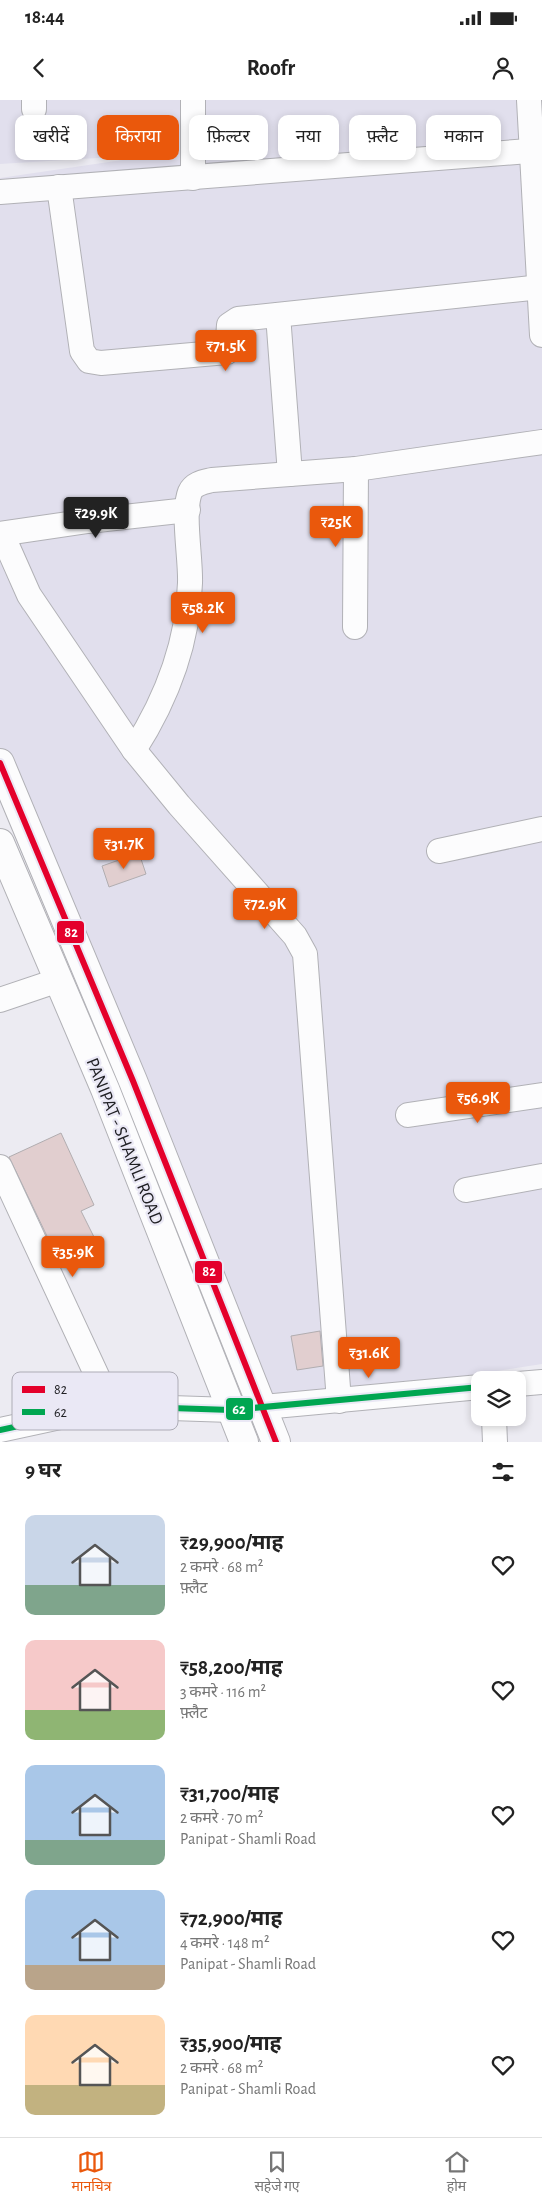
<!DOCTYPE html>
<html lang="hi">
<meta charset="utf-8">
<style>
body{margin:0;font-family:"Alegreya Sans","Noto Sans Devanagari",sans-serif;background:#f2f2f2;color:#222;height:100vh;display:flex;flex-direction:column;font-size:19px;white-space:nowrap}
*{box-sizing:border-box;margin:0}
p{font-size:16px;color:#767676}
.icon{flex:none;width:28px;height:28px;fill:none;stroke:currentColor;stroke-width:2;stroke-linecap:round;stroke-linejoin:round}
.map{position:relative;height:1342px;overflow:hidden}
.panel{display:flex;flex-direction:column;background:#fff;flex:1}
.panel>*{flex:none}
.hud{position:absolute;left:15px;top:15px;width:512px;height:45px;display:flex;gap:10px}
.fabs{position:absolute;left:471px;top:1271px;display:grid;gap:10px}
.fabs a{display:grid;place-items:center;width:55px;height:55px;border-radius:10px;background:#fff;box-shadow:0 2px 8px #0003;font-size:25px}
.price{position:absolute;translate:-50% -42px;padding:0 11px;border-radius:5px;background:#ea580c;color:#fff;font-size:16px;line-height:32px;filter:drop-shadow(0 1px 2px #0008)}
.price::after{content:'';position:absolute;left:50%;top:30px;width:15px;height:11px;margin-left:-8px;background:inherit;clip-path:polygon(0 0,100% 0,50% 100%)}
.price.current{background:#222;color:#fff}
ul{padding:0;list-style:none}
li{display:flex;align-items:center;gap:15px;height:125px;padding:0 25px}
li span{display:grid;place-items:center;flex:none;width:140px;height:100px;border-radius:10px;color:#555}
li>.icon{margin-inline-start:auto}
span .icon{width:60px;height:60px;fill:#fffc;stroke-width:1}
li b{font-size:21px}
h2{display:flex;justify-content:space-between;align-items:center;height:60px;padding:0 25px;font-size:21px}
.pill{padding:0 18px;border-radius:10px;background:#fff;box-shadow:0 2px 8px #0003;font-size:18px;line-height:45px}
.pill.current{background:#ea580c;color:#fff}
.status{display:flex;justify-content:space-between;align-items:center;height:35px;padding:0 25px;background:#fff;direction:ltr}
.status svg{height:14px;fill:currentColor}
header{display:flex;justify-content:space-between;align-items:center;height:65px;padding:0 25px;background:#fff;font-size:22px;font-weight:700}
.dock{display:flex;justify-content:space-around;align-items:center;height:70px;border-top:1px solid #e0e0e0;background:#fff;font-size:14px;color:#767676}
.dock a{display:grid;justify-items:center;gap:2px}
.dock .current{color:#ea580c}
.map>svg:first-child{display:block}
.built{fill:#e1dfed}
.building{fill:#e1cecf;stroke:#b1adb0}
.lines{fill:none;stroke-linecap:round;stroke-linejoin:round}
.street-casing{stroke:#b1b1b6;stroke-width:26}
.highway-casing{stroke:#b1b1b6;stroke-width:30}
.street{stroke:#fcfcfd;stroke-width:24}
.highway{stroke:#fcfcfd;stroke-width:28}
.bus-1-casing{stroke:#eae8f5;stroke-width:10}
.bus-2-casing{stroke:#eae8f5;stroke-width:10}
.bus-1{stroke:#e4002b;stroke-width:6}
.bus-2{stroke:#00a651;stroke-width:6}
.labels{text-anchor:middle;stroke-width:4.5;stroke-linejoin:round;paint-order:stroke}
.street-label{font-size:18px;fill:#202024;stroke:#eae8f5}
.key{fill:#eae8f5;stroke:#adacb6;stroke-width:1}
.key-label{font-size:14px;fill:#202024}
.line-badge{stroke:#eae8f5;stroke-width:2}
.badge-label{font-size:14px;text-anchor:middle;font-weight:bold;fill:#fff}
</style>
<div class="status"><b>18:44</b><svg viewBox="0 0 49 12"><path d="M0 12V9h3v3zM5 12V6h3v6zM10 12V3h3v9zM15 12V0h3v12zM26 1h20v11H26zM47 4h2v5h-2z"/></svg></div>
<header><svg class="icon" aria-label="back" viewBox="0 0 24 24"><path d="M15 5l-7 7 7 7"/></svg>Roofr<svg class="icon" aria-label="person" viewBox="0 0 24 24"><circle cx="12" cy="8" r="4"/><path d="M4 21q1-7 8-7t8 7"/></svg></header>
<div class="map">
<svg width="542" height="1342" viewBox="0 0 542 1342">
<rect width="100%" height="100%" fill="#ecebf2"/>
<polygon class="built" points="0,0 542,0 542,1264 262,1308 0,677 0,78 163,54 0,64"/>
<g class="building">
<polygon points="139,753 146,774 109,787 102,766"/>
<polygon points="61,1033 94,1105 81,1111 95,1139 57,1157 9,1057"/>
<polygon points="320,1231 323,1266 297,1270 291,1236"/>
</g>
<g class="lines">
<g class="street-casing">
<g id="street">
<polyline points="34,0 34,9"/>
<polyline points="193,0 193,78"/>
<polyline points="529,0 542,235"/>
<polyline points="59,87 82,251 89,261 101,263 227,252 229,225 238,219 541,187"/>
<polyline points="0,92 542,50"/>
<polyline points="278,215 290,374"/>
<polyline points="0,434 88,421 188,410"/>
<polyline points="2,434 29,495 134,650 179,705 295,836 305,854 339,1301"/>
<polyline points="355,527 356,369"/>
<path d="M134,650C166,600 188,543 190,483C191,459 182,413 190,392C194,383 204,382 212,380L356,369L542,342"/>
<polyline points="439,751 542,729"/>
<polyline points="0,900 59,880"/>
<polyline points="408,1015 542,995"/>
<polyline points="0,1067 111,1306"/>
<polyline points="466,1090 542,1076"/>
<polyline points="518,1284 542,1282"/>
<polyline points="494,1318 495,1342"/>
<polyline points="0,1330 111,1306 231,1310 480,1287"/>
</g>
</g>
<g class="highway-casing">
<g id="highway">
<polyline points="0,663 133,981 276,1342"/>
<polyline points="0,743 105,989 244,1342"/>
</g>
</g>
<use href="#street" class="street"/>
<use href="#highway" class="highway"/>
<g class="bus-1-casing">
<polyline id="bus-1" points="0,663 133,981 276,1342"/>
</g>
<g class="bus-2-casing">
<polyline id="bus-2" points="0,1330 111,1306 231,1310 480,1287"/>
</g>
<use href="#bus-1" class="bus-1"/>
<use href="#bus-2" class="bus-2"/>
</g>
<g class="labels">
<g class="street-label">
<text transform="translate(125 1041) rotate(68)" y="6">PANIPAT - SHAMLI ROAD</text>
</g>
</g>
<rect x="12" y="1272" width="166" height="58" rx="8" class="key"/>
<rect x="22" y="1286" width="23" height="7" fill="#e4002b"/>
<rect x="22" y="1309" width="23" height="6" fill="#00a651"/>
<g class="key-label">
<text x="54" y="1294">82</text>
<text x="54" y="1317">62</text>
</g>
<g class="line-badge">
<rect x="56" y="820" width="29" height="24" rx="5" fill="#e4002b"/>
<rect x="194" y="1160" width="29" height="24" rx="5" fill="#e4002b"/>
<rect x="225" y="1297" width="29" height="24" rx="5" fill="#00a651"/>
</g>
<g class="badge-label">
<text x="71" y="837">82</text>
<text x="209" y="1176">82</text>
<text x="239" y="1314">62</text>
</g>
</svg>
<div class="fabs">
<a><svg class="icon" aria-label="layers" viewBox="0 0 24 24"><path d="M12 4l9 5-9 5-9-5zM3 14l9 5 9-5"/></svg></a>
</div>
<b class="price" style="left:226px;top:272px">₹71.5K</b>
<b class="price current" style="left:96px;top:439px">₹29.9K</b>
<b class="price" style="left:336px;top:448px">₹25K</b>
<b class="price" style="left:203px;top:534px">₹58.2K</b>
<b class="price" style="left:124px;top:770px">₹31.7K</b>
<b class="price" style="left:265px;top:830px">₹72.9K</b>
<b class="price" style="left:478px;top:1024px">₹56.9K</b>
<b class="price" style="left:73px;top:1178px">₹35.9K</b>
<b class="price" style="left:369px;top:1279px">₹31.6K</b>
<div class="hud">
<a class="pill">खरीदें</a>
<a class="pill current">किराया</a>
<a class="pill">फ़िल्टर</a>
<a class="pill">नया</a>
<a class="pill">फ़्लैट</a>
<a class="pill">मकान</a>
</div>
</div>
<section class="panel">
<h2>9 घर<svg class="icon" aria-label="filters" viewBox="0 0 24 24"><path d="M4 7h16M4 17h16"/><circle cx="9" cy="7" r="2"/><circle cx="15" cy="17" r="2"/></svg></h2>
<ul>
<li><span style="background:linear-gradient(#c9d6e8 70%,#7fa58c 0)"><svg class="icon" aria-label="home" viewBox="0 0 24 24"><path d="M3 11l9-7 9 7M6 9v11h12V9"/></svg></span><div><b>₹29,900/माह</b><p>2 कमरे · 68 m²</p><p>फ़्लैट</p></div><svg class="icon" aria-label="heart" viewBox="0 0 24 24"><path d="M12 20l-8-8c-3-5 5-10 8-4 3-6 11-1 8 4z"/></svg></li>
<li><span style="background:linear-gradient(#f6c9c9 70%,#8fb573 0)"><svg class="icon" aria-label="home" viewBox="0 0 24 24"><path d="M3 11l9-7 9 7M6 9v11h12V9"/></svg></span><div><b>₹58,200/माह</b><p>3 कमरे · 116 m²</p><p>फ़्लैट</p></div><svg class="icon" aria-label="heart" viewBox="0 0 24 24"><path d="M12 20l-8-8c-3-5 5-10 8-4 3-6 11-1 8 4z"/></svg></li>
<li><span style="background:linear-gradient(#a9c7e8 75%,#7fa58c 0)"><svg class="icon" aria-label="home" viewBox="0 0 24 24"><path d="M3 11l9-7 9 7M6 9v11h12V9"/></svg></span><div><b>₹31,700/माह</b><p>2 कमरे · 70 m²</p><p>Panipat - Shamli Road</p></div><svg class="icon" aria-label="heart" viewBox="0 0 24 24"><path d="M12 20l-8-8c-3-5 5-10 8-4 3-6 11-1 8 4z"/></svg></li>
<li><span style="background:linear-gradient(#a9c7e8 75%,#b9a48a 0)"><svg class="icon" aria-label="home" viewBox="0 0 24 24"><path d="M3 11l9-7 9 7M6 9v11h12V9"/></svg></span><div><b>₹72,900/माह</b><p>4 कमरे · 148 m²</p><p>Panipat - Shamli Road</p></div><svg class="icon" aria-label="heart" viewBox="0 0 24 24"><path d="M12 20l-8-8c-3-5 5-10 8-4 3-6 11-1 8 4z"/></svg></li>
<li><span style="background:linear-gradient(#ffd9b3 70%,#c2b280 0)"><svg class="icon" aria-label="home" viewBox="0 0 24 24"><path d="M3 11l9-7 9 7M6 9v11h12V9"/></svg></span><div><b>₹35,900/माह</b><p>2 कमरे · 68 m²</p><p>Panipat - Shamli Road</p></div><svg class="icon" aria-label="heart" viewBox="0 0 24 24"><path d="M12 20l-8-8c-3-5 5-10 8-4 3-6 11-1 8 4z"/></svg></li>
</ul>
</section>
<nav class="dock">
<a class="current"><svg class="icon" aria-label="map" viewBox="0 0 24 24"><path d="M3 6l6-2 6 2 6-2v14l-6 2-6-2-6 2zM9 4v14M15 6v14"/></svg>मानचित्र</a>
<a><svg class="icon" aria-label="saved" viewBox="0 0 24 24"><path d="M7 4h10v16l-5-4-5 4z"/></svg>सहेजे गए</a>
<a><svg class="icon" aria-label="home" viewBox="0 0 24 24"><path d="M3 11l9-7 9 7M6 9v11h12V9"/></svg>होम</a>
</nav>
